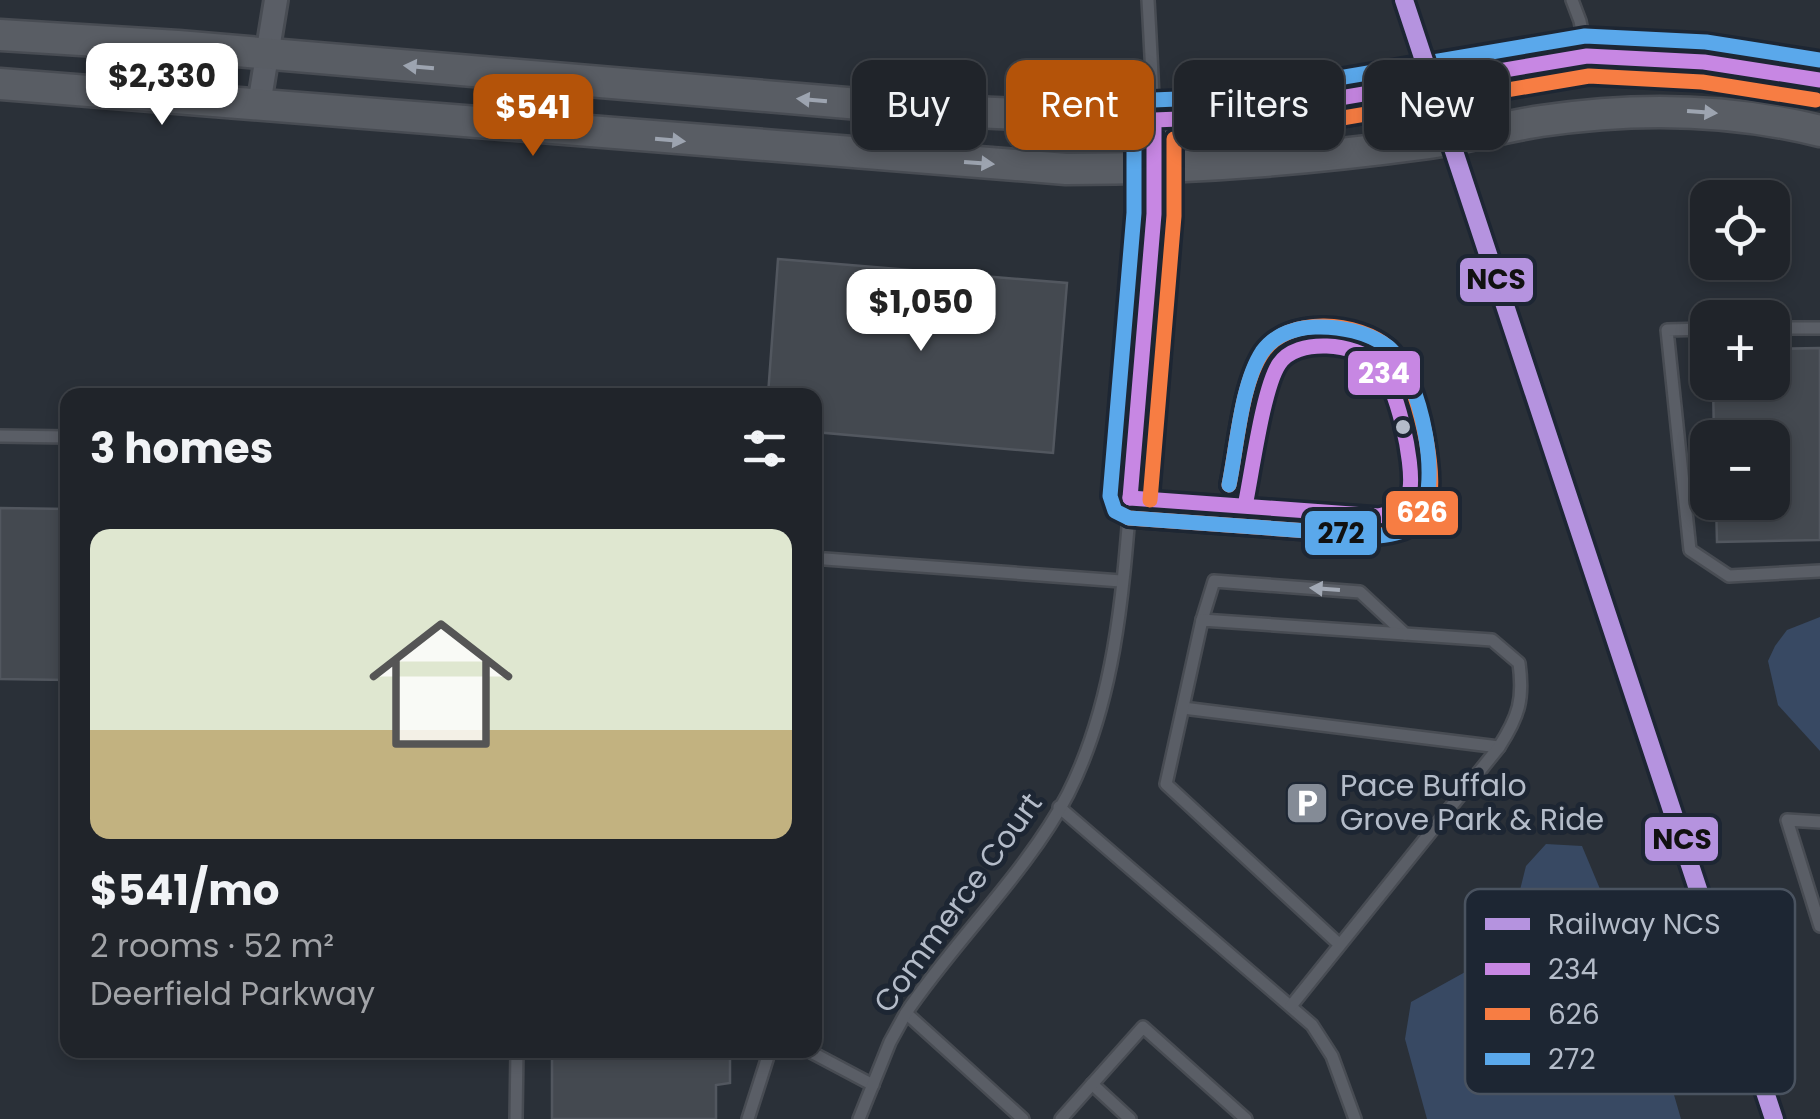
<!DOCTYPE html>
<meta charset="utf-8">
<style>
body{margin:0;font-family:Poppins,sans-serif;background:#2d3036;color:#f1f3f6;height:100vh;display:flex;flex-direction:column;font-size:38px;white-space:nowrap}
*{box-sizing:border-box;margin:0}
p{font-size:32px;color:#a2a4a8}
.icon{flex:none;width:55px;height:55px;fill:none;stroke:currentColor;stroke-width:2;stroke-linecap:round;stroke-linejoin:round}
.map{position:relative;flex:1;overflow:hidden}
.sheet{position:absolute;left:60px;top:388px;width:762px;height:670px;display:flex;flex-direction:column;background:#20242a;border-radius:20px;box-shadow:0 5px 15px #0003,0 0 0 2px #3d4147}
.sheet>*{flex:none}
.guide{position:absolute;left:852px;top:60px;width:818px;height:90px;display:flex;gap:20px}
.fabs{position:absolute;left:1690px;top:180px;display:grid;gap:20px}
.fabs a{display:grid;place-items:center;width:100px;height:100px;border-radius:20px;background:#20242a;box-shadow:0 5px 15px #0003,0 0 0 2px #3d4147;font-size:50px}
.price{position:absolute;translate:-50% -85px;padding:0 22px;border-radius:20px;background:#fff;color:#222;font-size:32px;line-height:65px;filter:drop-shadow(0 2px 5px #0008)}
.price::after{content:'';position:absolute;left:50%;top:60px;width:30px;height:22px;margin-left:-15px;background:inherit;clip-path:polygon(0 0,100% 0,50% 100%)}
.price.on{background:#b45309;color:#fff}
ul{padding:0;list-style:none}
li{display:grid;align-content:center;gap:20px;height:530px;padding:0 30px}
li span{display:grid;place-items:center;height:310px;border-radius:20px;color:#555}
li>.icon{margin-inline-start:auto}
span .icon{width:180px;height:180px;fill:#fffc;stroke-width:1}
li b{font-size:42px}
h2{display:flex;justify-content:space-between;align-items:center;height:120px;padding:0 30px;font-size:42px}
.chip{padding:0 35px;border-radius:20px;background:#20242a;box-shadow:0 5px 15px #0003,0 0 0 2px #3d4147;font-size:35px;line-height:90px}
.chip.on{background:#b45309;color:#fff}
.map>svg:first-child{display:block}
.water{fill:#384963}
.building{fill:#444950;stroke:#52575f;stroke-width:2.5}
.lines{fill:none;stroke-linecap:round;stroke-linejoin:round}
.lane-casing{stroke:#484c53;stroke-width:16}
.street-casing{stroke:#484c53;stroke-width:28}
.secondary-casing{stroke:#484c53;stroke-width:35}
.lane{stroke:#5a5e66;stroke-width:11}
.street{stroke:#5a5e66;stroke-width:22}
.secondary{stroke:#595d64;stroke-width:30}
.bus-1-casing{stroke:#1d2633;stroke-width:22}
.bus-2-casing{stroke:#1d2633;stroke-width:22}
.bus-3-casing{stroke:#1d2633;stroke-width:22}
.bus-1{stroke:#c787e3;stroke-width:15}
.bus-2{stroke:#f77d43;stroke-width:15}
.bus-3{stroke:#5aa8eb;stroke-width:15}
.rail-1-casing{stroke:#1d2633;stroke-width:25}
.rail-1{stroke:#b593df;stroke-width:18}
.oneway{fill:#9da4b0}
.oneway2{fill:#a2a9b5}
.bus-dot{fill:#b4bcc9;stroke:#1d2633;stroke-width:4}
.labels{text-anchor:middle;stroke-width:10;stroke-linejoin:round;paint-order:stroke}
.poi-label{font-size:30px;fill:#b4bcc9;stroke:#1d2633;text-anchor:start}
.street-label{font-size:30px;fill:#b4bcc9;stroke:#1d2633}
.key{fill:#1d2633;stroke:#4a5360;stroke-width:2.5}
.key-label{font-size:28px;fill:#b4bcc9}
.line-badge{stroke:#1d2633;stroke-width:4}
.badge-label{font-size:28px;text-anchor:middle;font-weight:bold;fill:#fff}
.pale-badge-label{font-size:28px;text-anchor:middle;font-weight:bold;fill:#111}
</style>
<div class="map">
<svg width="1820" height="1119" viewBox="0 0 1820 1119">
<rect width="100%" height="100%" fill="#2a3038"/>
<g class="water">
<polygon points="1820,617 1820,751 1778,705 1768,661 1775,646 1787,630"/>
<polygon points="1546,844 1582,846 1626,951 1638,1025 1661,1050 1681,1119 1427,1119 1405,1039 1411,1002 1505,950 1526,866"/>
</g>
<g class="building">
<polygon points="778,259 1067,283 1053,453 815,432 815,395 768,395"/>
<polygon points="1820,348 1820,540 1717,542 1716,502 1772,502 1772,438 1714,438 1713,382 1772,382 1772,349"/>
<polygon points="0,508 68,509 68,680 0,679"/>
<polygon points="552,1050 730,1050 730,1083 716,1085 716,1119 552,1119"/>
</g>
<g class="lines">
<g class="lane-casing">
<g id="lane">
<polyline points="1572,0 1580,21 1586,52"/>
<polyline points="1772,328 1820,328"/>
<polyline points="1708,329 1667,330 1690,550 1729,576 1820,571"/>
<polyline points="0,436 68,437"/>
<path d="M1130,498L1379,516L1400,510C1404,504 1409,497 1410,490C1413,466 1394,379 1377,364C1360,349 1316,342 1294,351C1281,356 1276,368 1271,380L1245,506"/>
<polyline points="825,559 1121,581"/>
<polyline points="1202,620 1214,581 1360,592 1405,634"/>
<polyline points="1183,708 1499,747"/>
<polyline points="1059,807 1312,1025 1332,1056 1355,1119"/>
<polyline points="1820,822 1787,820 1820,926"/>
<path d="M1291,1006L1499,747C1519,716 1524,699 1519,663L1492,640L1202,620L1166,784L1340,945"/>
<polyline points="906,1013 1023,1119"/>
<polyline points="807,1050 873,1085"/>
<polyline points="1092,1084 1130,1119"/>
<polyline points="516,1119 517,1050"/>
<polyline points="748,1119 770,1050"/>
<path d="M859,1119L890,1042L906,1013C955,940 1028,871 1068,794C1121,689 1124,568 1134,454C1140,374 1151,293 1154,212C1156,141 1152,71 1148,0"/>
<polyline points="1061,1119 1143,1027 1246,1119"/>
</g>
</g>
<g class="street-casing">
<polyline id="street" points="259,105 276,0"/>
</g>
<g class="secondary-casing">
<g id="secondary">
<path d="M0,35L178,46L930,110L1154,120L1228,117L1587,56C1669,56 1739,65 1820,80"/>
<path d="M0,84L1066,169C1185,169 1304,160 1422,144C1462,139 1501,127 1541,121C1635,107 1728,108 1820,131"/>
</g>
</g>
<use href="#lane" class="lane"/>
<use href="#street" class="street"/>
<use href="#secondary" class="secondary"/>
<g class="bus-1-casing">
<g id="bus-1">
<polyline points="1130,498 1154,214 1154,120 1228,117 1587,56 1704,62 1820,80"/>
<path d="M1130,498L1379,516L1400,510C1404,504 1409,497 1410,489C1414,463 1397,384 1377,364C1356,343 1297,337 1279,364C1263,388 1252,473 1245,506"/>
</g>
</g>
<g class="bus-2-casing">
<g id="bus-2">
<polyline points="1150,500 1174,216 1174,139 1231,137 1589,76 1702,82 1816,100"/>
<path d="M1129,518L1378,536L1411,527C1420,518 1428,506 1430,494C1435,460 1415,372 1389,348C1359,321 1288,315 1263,352C1241,383 1237,447 1229,485"/>
</g>
</g>
<g class="bus-3-casing">
<path id="bus-3" d="M1229,485C1237,447 1241,384 1262,352C1275,334 1294,328 1315,327C1339,326 1369,332 1388,347C1420,373 1447,494 1414,525C1405,532 1388,535 1378,536L1129,518L1115,511L1110,496L1134,213V118L1142,104L1153,100L1226,97L1585,36L1706,42L1820,60"/>
</g>
<use href="#bus-1" class="bus-1"/>
<use href="#bus-2" class="bus-2"/>
<use href="#bus-3" class="bus-3"/>
<g class="rail-1-casing">
<polyline id="rail-1" points="1404,0 1774,1119"/>
</g>
<use href="#rail-1" class="rail-1"/>
</g>
<defs><path id="oneway-solid" d="M-6-.8H1V-3.2L6.5 0L1 3.2V.8H-6Z" transform="scale(2.5)"/></defs>
<g class="oneway">
<use href="#oneway-solid" transform="translate(419 67) rotate(-175)"/>
<use href="#oneway-solid" transform="translate(812 100) rotate(-175)"/>
<use href="#oneway-solid" transform="translate(1702 112) rotate(4)"/>
<use href="#oneway-solid" transform="translate(670 140) rotate(5)"/>
<use href="#oneway-solid" transform="translate(979 163) rotate(4)"/>
</g>
<use class="oneway2" href="#oneway-solid" transform="translate(1325 589) rotate(-176)"/>
<defs>
<g id="parking-square" transform="scale(2.25)"><rect x="-9" y="-9" width="18" height="18" rx="4" fill="#848b96" stroke="#1d2633"/><path d="M-3.5-5.5H1a3.5 3.5 0 0 1 0 7H-1V5.5H-3.5ZM-1-3.4V-.6H.8a1.4 1.4 0 0 0 0-2.8Z" fill="#fff"/></g>
</defs>
<g fill-rule="evenodd">
<use href="#parking-square" x="1307" y="803"/>
</g>
<circle class="bus-dot" cx="1403" cy="427" r="9"/>
<g class="labels">
<g class="poi-label">
<text x="1340" y="796">Pace Buffalo<tspan x="1340" dy="34">Grove Park &amp; Ride</tspan></text>
</g>
<g class="street-label">
<text transform="translate(958 903) rotate(-54)" y="10">Commerce Court</text>
</g>
</g>
<rect x="1465" y="889" width="330" height="205" rx="15" class="key"/>
<rect x="1485" y="918" width="45" height="12" fill="#b593df"/>
<rect x="1485" y="963" width="45" height="12" fill="#c787e3"/>
<rect x="1485" y="1008" width="45" height="12" fill="#f77d43"/>
<rect x="1485" y="1053" width="45" height="12" fill="#5aa8eb"/>
<g class="key-label">
<text x="1548" y="934">Railway NCS</text>
<text x="1548" y="979">234</text>
<text x="1548" y="1024">626</text>
<text x="1548" y="1069">272</text>
</g>
<g class="line-badge">
<rect x="1458" y="256" width="77" height="48" rx="10" fill="#b593df"/>
<rect x="1346" y="349" width="76" height="48" rx="10" fill="#c787e3"/>
<rect x="1384" y="489" width="76" height="48" rx="10" fill="#f77d43"/>
<rect x="1303" y="509" width="76" height="48" rx="10" fill="#5aa8eb"/>
<rect x="1643" y="815" width="77" height="48" rx="10" fill="#b593df"/>
</g>
<g class="badge-label">
<text x="1384" y="383">234</text>
<text x="1422" y="522">626</text>
</g>
<g class="pale-badge-label">
<text x="1496" y="289">NCS</text>
<text x="1341" y="543">272</text>
<text x="1682" y="849">NCS</text>
</g>
</svg>
<div class="fabs">
<a><svg class="icon" aria-label="locate" viewBox="0 0 24 24"><circle cx="12" cy="12" r="6"/><path d="M12 2v4M12 18v4M2 12h4M18 12h4"/></svg></a>
<a>+</a>
<a>−</a>
</div>
<b class="price" style="left:162px;top:128px">$2,330</b>
<b class="price on" style="left:533px;top:159px">$541</b>
<b class="price" style="left:921px;top:354px">$1,050</b>
<div class="guide">
<a class="chip">Buy</a>
<a class="chip on">Rent</a>
<a class="chip">Filters</a>
<a class="chip">New</a>
</div>
<section class="sheet">
<h2>3 homes<svg class="icon" aria-label="filters" viewBox="0 0 24 24"><path d="M4 7h16M4 17h16"/><circle cx="9" cy="7" r="2"/><circle cx="15" cy="17" r="2"/></svg></h2>
<ul>
<li><span style="background:linear-gradient(#dfe7d0 65%,#c2b280 0)"><svg class="icon" aria-label="home" viewBox="0 0 24 24"><path d="M3 11l9-7 9 7M6 9v11h12V9"/></svg></span><div><b>$541/mo</b><p>2 rooms · 52 m²</p><p>Deerfield Parkway</p></div></li>
</ul>
</section>
</div>
